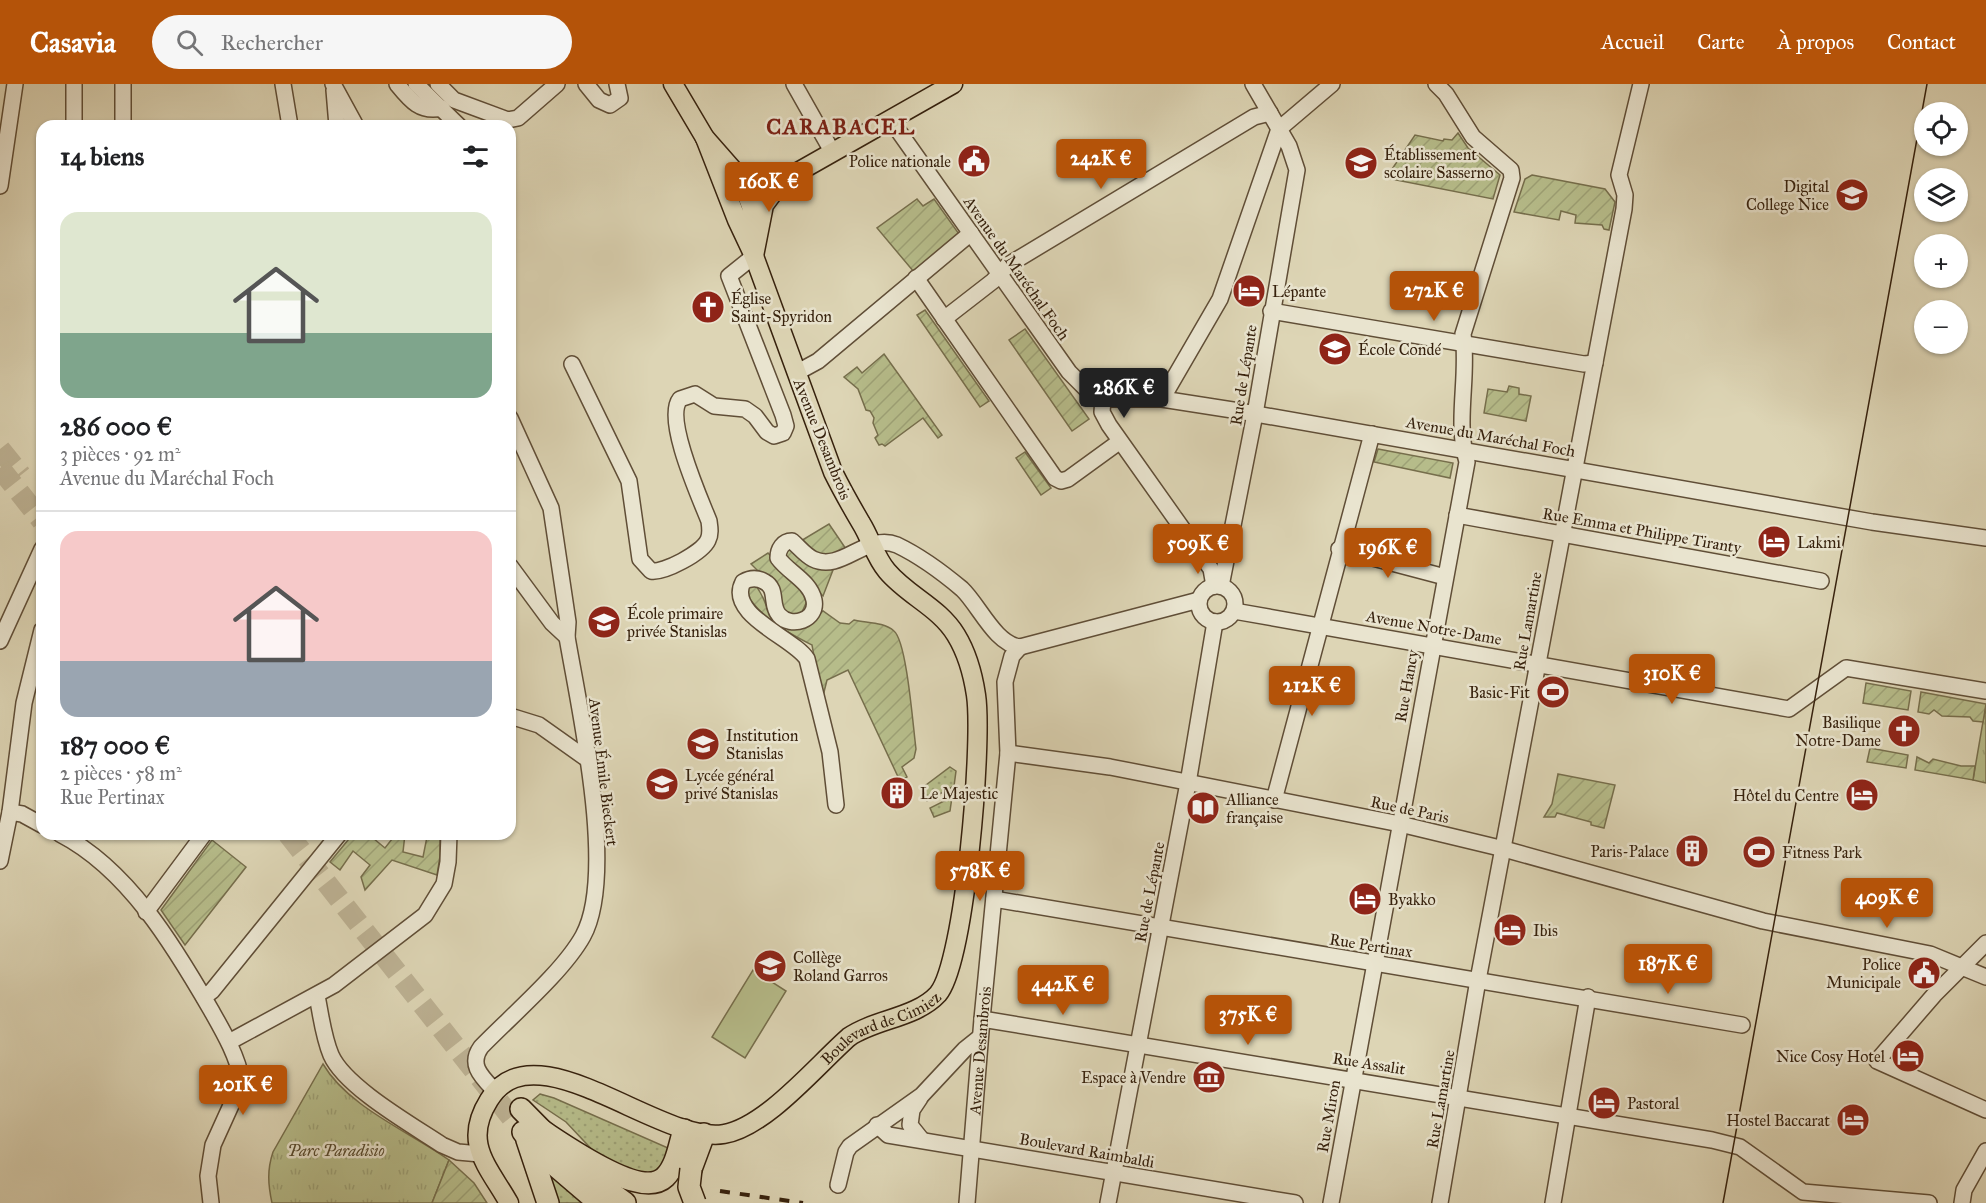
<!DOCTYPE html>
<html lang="fr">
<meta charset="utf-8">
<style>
body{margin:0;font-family:"IM FELL Great Primer",serif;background:#f6f6f6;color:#202124;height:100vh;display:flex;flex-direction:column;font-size:22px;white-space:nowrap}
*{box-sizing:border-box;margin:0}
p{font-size:20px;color:#757577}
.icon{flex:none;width:33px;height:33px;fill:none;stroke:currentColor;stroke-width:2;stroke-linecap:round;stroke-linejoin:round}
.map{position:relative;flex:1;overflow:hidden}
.details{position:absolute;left:36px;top:36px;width:480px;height:720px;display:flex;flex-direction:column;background:#fff;border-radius:18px;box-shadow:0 2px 4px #0004}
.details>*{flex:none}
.controls{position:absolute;left:1914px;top:18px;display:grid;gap:12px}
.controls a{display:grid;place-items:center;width:54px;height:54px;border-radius:50%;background:#fff;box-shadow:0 2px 4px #0004;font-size:30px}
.price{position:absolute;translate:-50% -51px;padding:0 14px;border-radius:6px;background:#b45309;color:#fff;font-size:20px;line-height:39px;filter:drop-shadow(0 2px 3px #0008)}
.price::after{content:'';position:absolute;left:50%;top:36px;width:18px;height:14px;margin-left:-9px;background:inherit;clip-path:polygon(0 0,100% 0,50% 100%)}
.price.current{background:#222;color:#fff}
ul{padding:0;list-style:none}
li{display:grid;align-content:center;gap:12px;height:318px;padding:0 24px}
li+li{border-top:2px solid #e0e0e0}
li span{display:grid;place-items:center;height:186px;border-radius:18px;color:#555}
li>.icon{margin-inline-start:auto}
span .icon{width:108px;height:108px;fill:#fffc;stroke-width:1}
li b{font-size:26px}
h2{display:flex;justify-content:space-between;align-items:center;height:72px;padding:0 24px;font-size:26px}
header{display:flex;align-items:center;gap:36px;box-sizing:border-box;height:84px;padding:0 30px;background:#b45309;color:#fff}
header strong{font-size:28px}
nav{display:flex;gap:33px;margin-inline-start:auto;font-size:21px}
.search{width:420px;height:54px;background:#f6f6f6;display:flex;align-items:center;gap:15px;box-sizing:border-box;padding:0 21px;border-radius:33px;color:#757577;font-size:22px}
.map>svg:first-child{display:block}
.grass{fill:url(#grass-dots);stroke:#766e4c;stroke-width:1.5}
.park{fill:url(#park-tufts);stroke:#766e4c;stroke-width:1.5}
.garden{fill:url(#garden-furrows);stroke:#766e4c;stroke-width:1.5}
.pitch{fill:#b6bc8a;stroke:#766e4c;stroke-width:1.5}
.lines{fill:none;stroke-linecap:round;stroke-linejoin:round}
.highway-tunnel{stroke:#bcb193;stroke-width:21;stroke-dasharray:21 10;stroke-linecap:butt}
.minor-casing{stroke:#604e37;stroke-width:18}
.major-casing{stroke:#36210d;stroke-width:21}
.highway-casing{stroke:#36210d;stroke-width:24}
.minor{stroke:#e9e4cf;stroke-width:15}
.major{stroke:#ddd5b5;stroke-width:18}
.highway{stroke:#ddd5b5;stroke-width:21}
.tram{stroke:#36210d;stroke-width:1.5}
.rail{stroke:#36210d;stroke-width:4;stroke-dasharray:10 10;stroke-linecap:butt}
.highway-bridge-casing{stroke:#36210d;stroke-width:24;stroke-linecap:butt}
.highway-bridge{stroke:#ddd5b5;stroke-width:21}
.labels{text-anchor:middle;stroke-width:5;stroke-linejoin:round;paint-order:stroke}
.poi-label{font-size:16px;fill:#36210d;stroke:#e9e4cf;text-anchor:start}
.street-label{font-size:16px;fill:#36210d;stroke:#e9e4cf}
.park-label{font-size:16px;font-style:italic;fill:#56482c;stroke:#e9e4cf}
.district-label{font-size:22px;font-weight:bold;letter-spacing:1.5px;fill:#7a1f14;stroke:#e9e4cf}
</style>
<header>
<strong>Casavia</strong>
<div class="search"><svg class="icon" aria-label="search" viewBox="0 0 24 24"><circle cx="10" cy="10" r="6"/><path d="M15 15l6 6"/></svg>Rechercher</div>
<nav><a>Accueil</a><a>Carte</a><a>À propos</a><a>Contact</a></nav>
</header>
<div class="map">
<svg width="1986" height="1119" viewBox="0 0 1986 1119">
<defs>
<pattern id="grass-dots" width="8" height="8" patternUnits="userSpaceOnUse" patternTransform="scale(1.5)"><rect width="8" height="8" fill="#b6bc8a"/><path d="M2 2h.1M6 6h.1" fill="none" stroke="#9da176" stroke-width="1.8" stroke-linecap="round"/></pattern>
<pattern id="park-tufts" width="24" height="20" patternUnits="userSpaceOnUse" patternTransform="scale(1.5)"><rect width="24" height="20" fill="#b6bc8a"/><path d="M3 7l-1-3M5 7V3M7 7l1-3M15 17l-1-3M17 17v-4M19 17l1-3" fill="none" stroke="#9da176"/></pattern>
<pattern id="garden-furrows" width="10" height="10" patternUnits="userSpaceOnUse" patternTransform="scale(1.5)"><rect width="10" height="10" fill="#b6bc8a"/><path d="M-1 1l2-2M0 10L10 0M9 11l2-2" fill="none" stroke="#9da176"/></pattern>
</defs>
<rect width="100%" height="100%" fill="#ddd5b5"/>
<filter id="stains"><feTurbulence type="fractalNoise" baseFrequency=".00333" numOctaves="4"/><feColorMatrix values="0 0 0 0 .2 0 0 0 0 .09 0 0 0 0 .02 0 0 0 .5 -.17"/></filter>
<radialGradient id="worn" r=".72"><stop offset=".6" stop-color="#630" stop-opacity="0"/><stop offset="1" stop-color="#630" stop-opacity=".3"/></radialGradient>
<g class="grass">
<polygon points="950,683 956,687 954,702 927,717 922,707 926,701"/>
<polygon points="952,713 950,727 934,733 930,724"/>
<polygon points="540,1010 554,1014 668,1064 669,1077 654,1094 600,1074 566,1038 533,1016"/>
<polygon points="543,1083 585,1119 558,1119"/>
</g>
<g class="park">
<polygon points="1986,620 1986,699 1973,696"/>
<path d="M323,980C348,1023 410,1048 449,1076L432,1119H272C268,1100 267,1086 273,1068Z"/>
</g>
<g class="garden">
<polygon points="1458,49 1468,64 1500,91 1493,115 1386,94 1415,51 1443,57 1444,55 1452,56"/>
<polygon points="1532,91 1605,105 1615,118 1609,146 1604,145 1602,141 1575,139 1576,131 1561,127 1559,136 1514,128 1525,95"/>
<polygon points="917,115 923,122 934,115 959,150 914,188 877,144"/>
<polygon points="925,226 989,317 980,323 917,231"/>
<polygon points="1025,245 1089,335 1072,347 1009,256"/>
<polygon points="884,270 942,351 938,354 923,334 885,362 882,360 879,361 875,354 878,351 873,339 874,334 870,327 866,326 858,305 844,293 857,283 862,289"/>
<polygon points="1509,302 1519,304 1519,310 1531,312 1526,337 1484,329 1488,305 1507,308"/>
<polygon points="1378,365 1453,379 1450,394 1374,378"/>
<polygon points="1025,368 1051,404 1041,411 1016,374"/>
<polygon points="829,440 846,465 826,474 799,458"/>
<polygon points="791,461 807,478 833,486 823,512 780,470"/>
<polygon points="768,469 803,506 807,517 802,528 796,532 784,528 775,504 751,480"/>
<path d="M749,501H755C771,519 762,536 791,545L823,527L840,539L849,540L854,536C867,539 884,538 894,547C907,558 913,643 916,665L914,674L902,683L907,693L900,697L848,586L827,596L822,616L812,561C785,547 759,534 744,505Z"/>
<polygon points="1866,599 1911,607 1908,626 1863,619"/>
<polygon points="1921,608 1986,620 1983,638 1973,637 1970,633 1942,632 1934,626 1929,630 1918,628"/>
<polygon points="1870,664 1908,671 1906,684 1867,678"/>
<polygon points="1917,673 1929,679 1933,675 1961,682 1975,682 1973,696 1915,686"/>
<polygon points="1558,690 1615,701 1604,744 1591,741 1591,738 1557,729 1555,733 1544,733 1552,720"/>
<polygon points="353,750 358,753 358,750 368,750 385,764 396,750 405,750 403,768 423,773 427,753 421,750 440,750 440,772 437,791 392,776 365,806 361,793 370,781 353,767 340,786 330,778"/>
<polygon points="212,756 246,783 185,861 161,826"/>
<polygon points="449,1076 474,1099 487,1119 432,1119"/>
</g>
<polygon class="pitch" points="753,886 786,907 745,974 712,953"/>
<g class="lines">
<g class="highway-tunnel">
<polyline points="0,365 21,391"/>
<polyline points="0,384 42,437"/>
<polyline points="288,750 511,1033"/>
</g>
<g class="minor-casing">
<g id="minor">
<polyline points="74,0 74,42"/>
<polyline points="123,0 123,42"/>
<polyline points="283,0 290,42"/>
<polyline points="333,0 356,42"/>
<path d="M397,0C410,16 420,29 442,24"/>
<polyline points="416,0 459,42"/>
<polyline points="438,0 454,16 508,36 518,34 557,0"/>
<polyline points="586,0 599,16 610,21 620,14 617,0"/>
<polyline points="794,0 833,69"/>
<polyline points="334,6 337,42"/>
<polyline points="890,35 1069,288 1087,306 1103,315 1162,315 1239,327 1872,438 1986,454"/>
<polyline points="0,102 15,0"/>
<polyline points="916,194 1055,394 1061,397 1068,395 1119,358"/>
<polyline points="1271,227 1584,280 1595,279"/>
<polyline points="944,235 993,197 1008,181 1254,33 1270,29"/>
<path d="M572,280L629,397L640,475L651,487C664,489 702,469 708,456C711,450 710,444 709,437C700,414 664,335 680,315L695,310L714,322L745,325L755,332L767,348L774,352L783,349L786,342L783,331L729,192L754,172"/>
<polyline points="796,289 818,277 971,149"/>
<polyline points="1103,315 1102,328 1109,341 1211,485 1214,502"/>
<polyline points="1162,315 1220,215 1279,45 1332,0"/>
<polyline points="1457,431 1821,497"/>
<polyline points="1339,465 1445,493"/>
<polyline points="510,482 552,539 567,553"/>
<circle cx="1217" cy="520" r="18"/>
<polyline points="1221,502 1255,330 1297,86 1289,62 1253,0"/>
<polyline points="1234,527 1789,625 1846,584 1986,607"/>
<polyline points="0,557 42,465"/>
<polyline points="1020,563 1199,516"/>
<polyline points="510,632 539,641 587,675"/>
<polyline points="1008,669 1110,683 1400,740 1504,765 1763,837 1930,870 1986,893"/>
<polyline points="1274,716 1372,350"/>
<path d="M836,721L830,668L807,575C794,554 726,531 743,498C750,494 757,493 765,498C778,505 770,521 779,531C791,545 818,536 814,516C810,497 789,489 778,474C778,465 783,457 792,457C799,463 805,471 813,475C842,489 866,448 897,461C920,472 943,489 962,505C979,521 995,560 1020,563"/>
<polyline points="10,728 22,730 42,741"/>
<path d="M60,750C128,785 174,862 211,926C224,949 237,971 242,997L213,1061L208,1092L211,1119"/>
<polyline points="0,777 10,728 24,619 42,546"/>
<polyline points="994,815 1742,941"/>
<polyline points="146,828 204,750"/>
<polyline points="1986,859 1934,911 1877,977 1986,1026"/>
<path d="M317,912C321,931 323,952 331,971C345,1003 412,1041 442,1061L458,1068L480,1070"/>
<polyline points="204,913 212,907 339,750"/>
<polyline points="982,935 1712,1056 1740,1063 1803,1108 1929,1119"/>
<polyline points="229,958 334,901 425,831 444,800 448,778 449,750"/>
<path d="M495,1007C482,993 468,981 481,963C511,932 563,888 583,852C617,790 579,624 567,553L568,538L551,424L510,334"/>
<polyline points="920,1014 912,1026 910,1041 922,1056"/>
<polyline points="877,1041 888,1051 1295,1119"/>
<polyline points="838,1101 846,1068 850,1062 922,1011 965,965 980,953"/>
<path id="s1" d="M967,1119L982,935L1008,669L1005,598L1012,572L1020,563"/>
<polyline points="1108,1119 1188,699 1215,538"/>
<path d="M1331,1119L1467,378C1455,337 1469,292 1463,250L1512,94L1511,86L1473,53L1446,10L1436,0"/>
<polyline points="1440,1119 1478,896 1624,125 1625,111 1619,91 1641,0"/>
<polyline points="1553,1119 1588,913"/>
<polyline points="1962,1119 1964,1106 1986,1067"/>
</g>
</g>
<g class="major-casing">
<g id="major">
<polyline points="673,0 705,54 741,95 751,122 753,146"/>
<polyline points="741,95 782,97"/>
<polyline points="754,172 764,121 782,97 953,0"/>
<path id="s2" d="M509,1119C488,1082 462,1059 489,1016C534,941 660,1061 724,1050C766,1043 817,981 849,953C875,935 916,934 938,910C965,878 983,658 976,611C973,591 967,569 956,551C939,523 908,512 887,487C875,473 871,455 861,439C851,422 842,406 833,388L754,172L737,136L705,54"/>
</g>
</g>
<g class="highway-casing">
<g id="highway">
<polyline points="521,1025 584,1089 625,1119"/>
<path d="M538,1044C562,1059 640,1117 665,1093C677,1081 679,1061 684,1046"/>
<polyline points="523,1048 551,1078 599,1119"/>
<polyline points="527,1056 548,1119"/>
<polyline points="691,1085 704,1050"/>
</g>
</g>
<use href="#minor" class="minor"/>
<use href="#major" class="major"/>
<use href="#highway" class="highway"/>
<polyline class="tram" points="1723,1119 1927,0"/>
<polyline class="rail" points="720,1107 803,1119"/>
<g class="highway-bridge-casing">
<polyline id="highway-bridge" points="691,1085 689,1103 695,1119"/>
</g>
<use href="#highway-bridge" class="highway-bridge"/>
</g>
<defs>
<g id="civic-disc" transform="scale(1.725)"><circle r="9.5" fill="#8f2418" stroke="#e9e4cf"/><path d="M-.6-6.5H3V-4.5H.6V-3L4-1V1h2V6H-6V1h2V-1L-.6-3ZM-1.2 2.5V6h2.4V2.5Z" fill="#fff"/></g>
<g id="school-disc" transform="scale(1.725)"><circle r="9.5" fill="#8f2418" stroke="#e9e4cf"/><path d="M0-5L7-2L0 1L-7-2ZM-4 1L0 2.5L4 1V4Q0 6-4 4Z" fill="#fff"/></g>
<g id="university-disc" transform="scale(1.725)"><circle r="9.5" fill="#8f2418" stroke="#e9e4cf"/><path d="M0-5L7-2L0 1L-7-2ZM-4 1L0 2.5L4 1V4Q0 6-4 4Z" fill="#fff"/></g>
<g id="hotel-disc" transform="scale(1.725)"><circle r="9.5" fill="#8f2418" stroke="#e9e4cf"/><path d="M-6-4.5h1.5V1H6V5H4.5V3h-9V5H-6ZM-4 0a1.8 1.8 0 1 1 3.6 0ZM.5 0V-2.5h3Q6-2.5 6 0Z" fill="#fff"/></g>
<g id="church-disc" transform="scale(1.725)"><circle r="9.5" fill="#8f2418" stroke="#e9e4cf"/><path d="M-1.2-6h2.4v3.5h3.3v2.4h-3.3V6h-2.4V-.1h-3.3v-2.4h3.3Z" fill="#fff"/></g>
<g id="stadium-disc" transform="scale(1.725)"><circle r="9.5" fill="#8f2418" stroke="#e9e4cf"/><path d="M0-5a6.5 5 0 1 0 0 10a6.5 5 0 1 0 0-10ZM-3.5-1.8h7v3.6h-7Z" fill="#fff"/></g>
<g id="building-disc" transform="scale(1.725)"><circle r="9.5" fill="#8f2418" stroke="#e9e4cf"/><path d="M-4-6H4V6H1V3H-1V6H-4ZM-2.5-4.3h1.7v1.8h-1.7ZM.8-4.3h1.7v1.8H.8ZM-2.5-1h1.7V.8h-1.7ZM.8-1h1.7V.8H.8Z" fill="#fff"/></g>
<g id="library-disc" transform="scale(1.725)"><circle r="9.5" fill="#8f2418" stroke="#e9e4cf"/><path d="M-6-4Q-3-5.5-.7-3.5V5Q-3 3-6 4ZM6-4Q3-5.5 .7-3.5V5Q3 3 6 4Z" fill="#fff"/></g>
<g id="museum-disc" transform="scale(1.725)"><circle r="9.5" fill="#8f2418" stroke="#e9e4cf"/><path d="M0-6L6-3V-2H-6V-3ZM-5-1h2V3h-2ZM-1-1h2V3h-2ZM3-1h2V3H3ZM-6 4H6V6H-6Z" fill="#fff"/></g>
</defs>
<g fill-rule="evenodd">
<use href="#civic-disc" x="974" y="77"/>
<use href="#school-disc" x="1361" y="79"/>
<use href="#university-disc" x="1852" y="111"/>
<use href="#hotel-disc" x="1249" y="207"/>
<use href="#church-disc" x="708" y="223"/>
<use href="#school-disc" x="1335" y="265"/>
<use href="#hotel-disc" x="1774" y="458"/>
<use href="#school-disc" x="604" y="538"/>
<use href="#stadium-disc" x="1553" y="608"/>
<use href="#church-disc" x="1904" y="647"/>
<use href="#school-disc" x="703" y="660"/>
<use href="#school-disc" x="662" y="700"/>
<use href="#building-disc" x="897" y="709"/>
<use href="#hotel-disc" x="1862" y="711"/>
<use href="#library-disc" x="1203" y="724"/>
<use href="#building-disc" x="1692" y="767"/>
<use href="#stadium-disc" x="1759" y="768"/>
<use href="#hotel-disc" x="1365" y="815"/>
<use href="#hotel-disc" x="1510" y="846"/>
<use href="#school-disc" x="770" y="882"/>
<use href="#civic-disc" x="1924" y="889"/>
<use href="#hotel-disc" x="1908" y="972"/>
<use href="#museum-disc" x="1209" y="993"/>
<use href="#hotel-disc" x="1604" y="1019"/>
<use href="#hotel-disc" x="1853" y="1036"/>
</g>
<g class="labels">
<g class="poi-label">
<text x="1384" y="76">Établissement<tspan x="1384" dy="18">scolaire Sasserno</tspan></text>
<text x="951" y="83" text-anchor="end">Police nationale</text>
<text x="1829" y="108" text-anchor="end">Digital<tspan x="1829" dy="18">College Nice</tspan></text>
<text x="1272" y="213">Lépante</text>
<text x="731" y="220">Église<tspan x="731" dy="18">Saint-Spyridon</tspan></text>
<text x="1358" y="271">École Condé</text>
<text x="1797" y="464">Lakmi</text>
<text x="627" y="535">École primaire<tspan x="627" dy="18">privée Stanislas</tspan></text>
<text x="1530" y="614" text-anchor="end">Basic-Fit</text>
<text x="1881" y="644" text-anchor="end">Basilique<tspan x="1881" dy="18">Notre-Dame</tspan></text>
<text x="726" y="657">Institution<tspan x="726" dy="18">Stanislas</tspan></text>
<text x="685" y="697">Lycée général<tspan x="685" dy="18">privé Stanislas</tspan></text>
<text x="920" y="715">Le Majestic</text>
<text x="1839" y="717" text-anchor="end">Hôtel du Centre</text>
<text x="1226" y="721">Alliance<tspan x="1226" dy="18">française</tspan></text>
<text x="1669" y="773" text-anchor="end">Paris-Palace</text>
<text x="1782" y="774">Fitness Park</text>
<text x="1388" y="821">Byakko</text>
<text x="1533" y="852">Ibis</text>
<text x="793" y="879">Collège<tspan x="793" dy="18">Roland Garros</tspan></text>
<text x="1901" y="886" text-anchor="end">Police<tspan x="1901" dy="18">Municipale</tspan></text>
<text x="1885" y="978" text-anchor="end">Nice Cosy Hotel</text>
<text x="1186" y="999" text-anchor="end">Espace à Vendre</text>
<text x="1627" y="1025">Pastoral</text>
<text x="1830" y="1042" text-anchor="end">Hostel Baccarat</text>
</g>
<g class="street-label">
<text transform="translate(1017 184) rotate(55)" y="6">Avenue du Maréchal Foch</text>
<text transform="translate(1243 291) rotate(-81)" y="6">Rue de Lépante</text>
<text transform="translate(1491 352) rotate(10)" y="6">Avenue du Maréchal Foch</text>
<text transform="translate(823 355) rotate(68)" y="6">Avenue Desambrois</text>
<text transform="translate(1642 446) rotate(10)" y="6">Rue Emma et Philippe Tiranty</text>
<text transform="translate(1527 537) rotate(-80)" y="6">Rue Lamartine</text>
<text transform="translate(1434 543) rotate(10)" y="6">Avenue Notre-Dame</text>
<text transform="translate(1406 602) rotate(-80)" y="6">Rue Hancy</text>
<text transform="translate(604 688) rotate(83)" y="6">Avenue Émile Bieckert</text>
<text transform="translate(1410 725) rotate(12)" y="6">Rue de Paris</text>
<text transform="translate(1149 808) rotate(-79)" y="6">Rue de Lépante</text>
<text transform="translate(1371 861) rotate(9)" y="6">Rue Pertinax</text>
<text dy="6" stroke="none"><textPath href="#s2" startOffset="560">Boulevard de Cimiez</textPath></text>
<text dy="6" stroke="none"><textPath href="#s1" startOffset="153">Avenue Desambrois</textPath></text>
<text transform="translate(1369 979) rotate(9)" y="6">Rue Assalit</text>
<text transform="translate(1440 1015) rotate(-80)" y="6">Rue Lamartine</text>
<text transform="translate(1328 1032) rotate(-80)" y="6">Rue Miron</text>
<text transform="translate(1087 1066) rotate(10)" y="6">Boulevard Raimbaldi</text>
</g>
<g class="park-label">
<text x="336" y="1072">Parc Paradisio</text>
</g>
<g class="district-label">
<text x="841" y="50">CARABACEL</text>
</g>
</g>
<rect width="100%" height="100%" filter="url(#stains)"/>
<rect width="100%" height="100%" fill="url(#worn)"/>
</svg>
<div class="controls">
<a><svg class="icon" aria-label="locate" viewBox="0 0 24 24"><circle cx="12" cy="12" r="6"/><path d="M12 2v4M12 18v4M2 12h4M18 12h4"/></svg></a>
<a><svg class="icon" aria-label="layers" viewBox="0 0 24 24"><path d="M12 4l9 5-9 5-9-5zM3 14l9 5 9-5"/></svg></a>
<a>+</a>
<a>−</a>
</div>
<b class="price" style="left:1101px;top:106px">242K €</b>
<b class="price" style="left:769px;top:129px">160K €</b>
<b class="price" style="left:1434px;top:238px">272K €</b>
<b class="price current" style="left:1124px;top:335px">286K €</b>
<b class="price" style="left:1198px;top:491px">509K €</b>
<b class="price" style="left:1388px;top:495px">196K €</b>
<b class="price" style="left:1672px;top:621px">310K €</b>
<b class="price" style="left:1312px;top:633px">212K €</b>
<b class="price" style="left:980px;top:818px">578K €</b>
<b class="price" style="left:1887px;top:845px">409K €</b>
<b class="price" style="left:1668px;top:911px">187K €</b>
<b class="price" style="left:1063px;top:932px">442K €</b>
<b class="price" style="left:1248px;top:962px">375K €</b>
<b class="price" style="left:243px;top:1032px">201K €</b>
<section class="details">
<h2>14 biens<svg class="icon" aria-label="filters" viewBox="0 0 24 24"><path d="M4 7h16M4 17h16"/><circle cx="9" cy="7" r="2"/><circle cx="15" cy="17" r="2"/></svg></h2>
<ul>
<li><span style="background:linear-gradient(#dfe7d0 65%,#7fa58c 0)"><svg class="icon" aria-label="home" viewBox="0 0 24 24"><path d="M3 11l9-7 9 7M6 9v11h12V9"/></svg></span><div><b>286 000 €</b><p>3 pièces · 92 m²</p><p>Avenue du Maréchal Foch</p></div></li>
<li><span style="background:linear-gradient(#f6c9c9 70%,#9aa5b1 0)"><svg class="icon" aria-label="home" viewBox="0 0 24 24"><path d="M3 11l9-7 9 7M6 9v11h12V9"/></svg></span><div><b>187 000 €</b><p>2 pièces · 58 m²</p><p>Rue Pertinax</p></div></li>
</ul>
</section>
</div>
